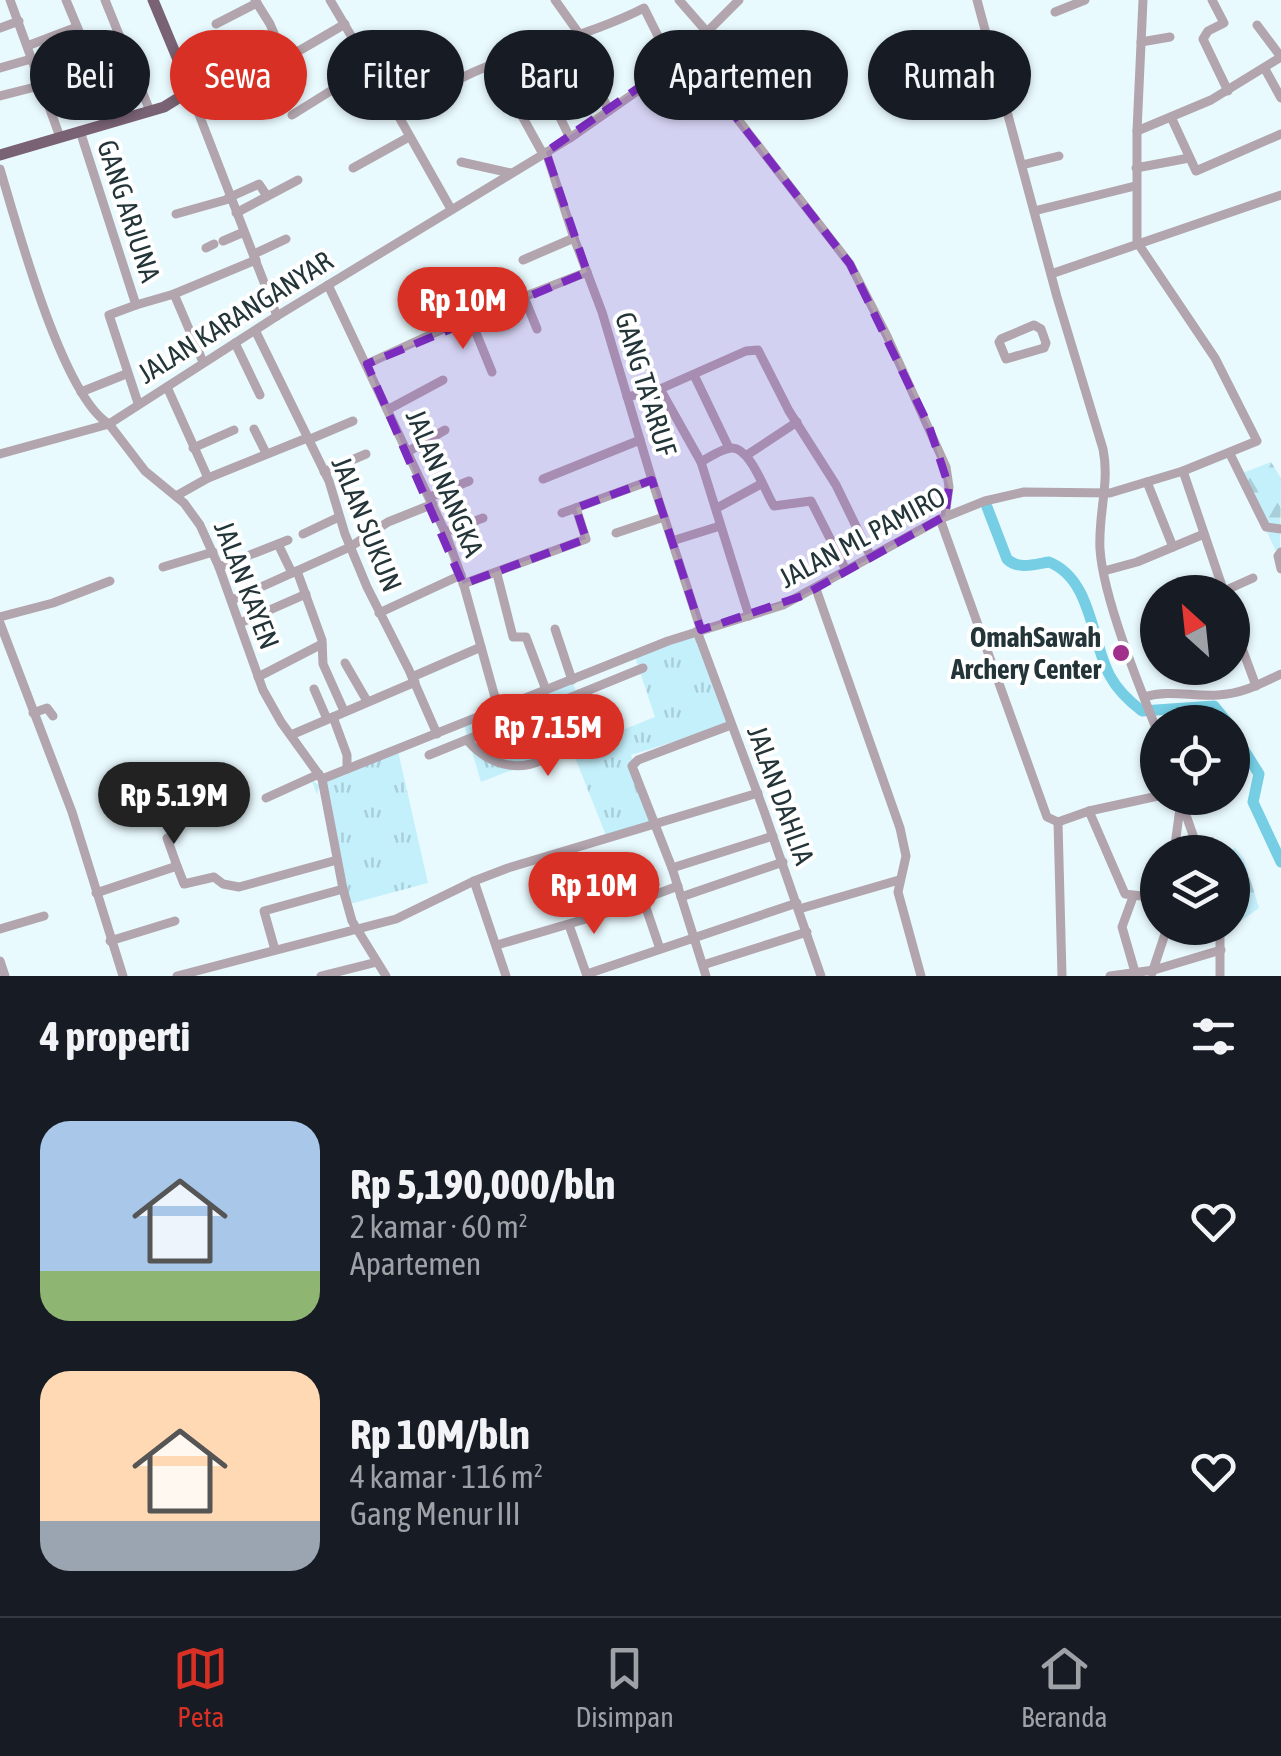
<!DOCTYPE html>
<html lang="id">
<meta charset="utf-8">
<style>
body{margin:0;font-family:"Asap Condensed",sans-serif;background:#20242c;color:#f1f3f6;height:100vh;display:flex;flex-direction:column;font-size:38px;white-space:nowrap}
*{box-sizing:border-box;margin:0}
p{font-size:32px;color:#9ea1a6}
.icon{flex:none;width:55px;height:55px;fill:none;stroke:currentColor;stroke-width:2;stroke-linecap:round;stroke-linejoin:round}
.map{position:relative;height:976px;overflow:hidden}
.side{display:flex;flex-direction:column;background:#171b24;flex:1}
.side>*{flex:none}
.banner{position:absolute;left:30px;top:30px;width:1222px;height:90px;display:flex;gap:20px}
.needle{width:65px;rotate:333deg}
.buttons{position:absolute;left:1140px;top:575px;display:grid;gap:20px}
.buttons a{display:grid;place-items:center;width:110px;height:110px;border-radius:50%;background:#171b24;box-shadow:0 2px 8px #0004;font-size:50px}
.price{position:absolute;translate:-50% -85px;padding:0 22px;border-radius:35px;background:#d93025;color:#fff;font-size:32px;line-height:65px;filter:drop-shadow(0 2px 5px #0008)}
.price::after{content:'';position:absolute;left:50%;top:60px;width:30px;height:22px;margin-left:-15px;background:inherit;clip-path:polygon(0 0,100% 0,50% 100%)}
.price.selected{background:#222;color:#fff}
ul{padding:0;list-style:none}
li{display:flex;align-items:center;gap:30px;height:250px;padding:0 40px}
li span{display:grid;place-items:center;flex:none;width:280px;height:200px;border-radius:30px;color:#555}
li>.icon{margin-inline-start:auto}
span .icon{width:120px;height:120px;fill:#fffc;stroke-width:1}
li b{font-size:42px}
h2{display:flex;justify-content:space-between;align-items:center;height:120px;padding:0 40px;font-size:42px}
.pill{padding:0 35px;border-radius:45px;background:#171b24;box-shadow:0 2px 8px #0004;font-size:35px;line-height:90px}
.pill.selected{background:#d93025;color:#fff}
.menu{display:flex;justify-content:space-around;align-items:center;height:140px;border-top:2px solid #363941;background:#171b24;font-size:28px;color:#9ea1a6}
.menu a{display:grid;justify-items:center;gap:5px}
.menu .selected{color:#d93025}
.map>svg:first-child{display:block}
.grass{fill:url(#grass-tufts)}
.forest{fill:url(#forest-firs)}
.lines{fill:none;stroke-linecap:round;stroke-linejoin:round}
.river{stroke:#75cee4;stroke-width:11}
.minor{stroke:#b2a5ae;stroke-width:9}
.major{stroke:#796273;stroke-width:11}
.marked{fill:#7b2cbf;fill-opacity:0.2;stroke:#7b2cbf;stroke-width:8;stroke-dasharray:20 12;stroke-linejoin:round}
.poi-dot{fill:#a1308c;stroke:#fff;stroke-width:4}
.labels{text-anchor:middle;stroke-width:8;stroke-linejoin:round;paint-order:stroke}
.street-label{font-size:28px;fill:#243539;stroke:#fff}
.poi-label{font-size:28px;font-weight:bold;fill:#243539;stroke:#fff;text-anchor:end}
</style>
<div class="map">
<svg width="1281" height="976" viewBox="0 0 1281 976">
<defs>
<pattern id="grass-tufts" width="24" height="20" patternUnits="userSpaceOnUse" patternTransform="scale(2.5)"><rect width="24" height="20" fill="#c4f0fc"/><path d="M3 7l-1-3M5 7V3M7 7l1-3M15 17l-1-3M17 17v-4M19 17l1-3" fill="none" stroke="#a8ced9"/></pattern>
<pattern id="forest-firs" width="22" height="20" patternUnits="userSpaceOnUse" patternTransform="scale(2.5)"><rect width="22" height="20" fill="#c4f0fc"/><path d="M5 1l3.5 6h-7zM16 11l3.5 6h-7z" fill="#a8ced9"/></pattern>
</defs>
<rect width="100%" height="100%" fill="#e9fafe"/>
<g class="grass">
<polygon points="699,631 728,725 631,755 655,825 607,838 572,750 655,717 635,657"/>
<polygon points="572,681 593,739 481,782 464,725"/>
<polygon points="398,751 428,883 346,905 319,786 317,795 312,781 318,784"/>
</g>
<g class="forest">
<polygon points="1271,462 1281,478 1280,560 1240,474"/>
<polygon points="1235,848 1244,859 1259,908 1237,924 1233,924 1232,852 1229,852"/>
</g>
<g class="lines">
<g class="river">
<path d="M987,507L1007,559C1018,570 1035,564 1049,562C1092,579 1091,641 1110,676C1118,691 1129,701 1142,711L1214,706L1227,722"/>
<polyline points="1232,731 1259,774 1253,802 1281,862"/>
</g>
<g class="minor">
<polyline points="10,0 60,137"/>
<polyline points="66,0 116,120"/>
<polyline points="105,0 150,111"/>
<path d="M330,0L399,117C426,100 451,81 481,69C534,46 591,35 644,8L673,66"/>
<polyline points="555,0 580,35"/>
<polyline points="679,0 707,32"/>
<path d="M977,0L1057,297L1103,449C1110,483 1098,514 1100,549C1103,597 1139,686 1158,733"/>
<polyline points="1212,0 1224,23 1208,31 1203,39 1228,91"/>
<polyline points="1055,12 1085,0"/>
<polyline points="216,24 257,3"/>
<polyline points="1257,25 1281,57"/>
<polyline points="0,28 19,21"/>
<polyline points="575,37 609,111"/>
<polyline points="1141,42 1170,37"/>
<polyline points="27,46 77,27"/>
<polyline points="533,48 548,93 570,138"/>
<polyline points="687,54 850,264 887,336 946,467 949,487 945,516"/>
<polyline points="285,59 345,24"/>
<polyline points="0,68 31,59"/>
<polyline points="1265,69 1281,98"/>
<polyline points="506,87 543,154"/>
<polyline points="0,96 39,86"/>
<polyline points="189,98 215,93 285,59 270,24 255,0"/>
<polyline points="193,99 277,316"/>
<polyline points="292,115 369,67"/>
<polyline points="399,117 451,209"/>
<polyline points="1171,117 1196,171 1281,134"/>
<polyline points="80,131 136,305 174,294 203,362"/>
<polyline points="1137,131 1211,100 1281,57"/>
<polyline points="546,152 574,238 602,312 652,480 701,630"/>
<polyline points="461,162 511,173"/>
<polyline points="1022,165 1059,156"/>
<polyline points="353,168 409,137"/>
<polyline points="1136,168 1189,158"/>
<path d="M0,169C17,225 62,396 109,424L277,316L570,138L673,66L739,0"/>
<polyline points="228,198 259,184 267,196"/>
<polyline points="1034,211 1135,186"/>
<polyline points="236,213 298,180"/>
<polyline points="176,214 229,199"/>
<polyline points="223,241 244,232"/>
<polyline points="206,248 214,244"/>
<polyline points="254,254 286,239"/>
<polyline points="523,260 574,238"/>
<polyline points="1051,274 1281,195"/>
<polyline points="328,285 445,532 461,575 498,708"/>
<polyline points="174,294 256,260"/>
<polyline points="524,297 537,329"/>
<polyline points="430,301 437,331"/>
<polyline points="136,305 109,315 138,403"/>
<polyline points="470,318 492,372"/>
<polygon points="1034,325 1041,329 1046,343 1044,348 1006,359 999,342 1001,339"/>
<polyline points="256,332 329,481 345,534 367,587 409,670 437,734"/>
<polyline points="235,343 260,395"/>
<polyline points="367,364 445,328 587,272"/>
<polyline points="694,375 729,448"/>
<polyline points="167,387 208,478"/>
<polyline points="660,389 746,351 758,350 789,411 836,485 871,557"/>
<polyline points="81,392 126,374"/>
<polyline points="627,397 660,389 701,462 749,616"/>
<polyline points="389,409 443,380"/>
<polyline points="254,429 266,453"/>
<polyline points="308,440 353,421"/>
<polyline points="193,448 234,430"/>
<polyline points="409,451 445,430"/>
<polyline points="0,454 109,424 145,471 184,503 200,525 219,567 263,690 281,722 322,779 343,889 352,921 386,976"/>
<polyline points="1230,454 1266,527 1281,529"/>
<polyline points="747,455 797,422"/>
<path d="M701,462C709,457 722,449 731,448C750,446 765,492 774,506L811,501L846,570"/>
<polyline points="1183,471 1224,592"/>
<polyline points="324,472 366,454"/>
<polyline points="543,479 640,440"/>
<polyline points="1147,482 1173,547"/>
<polyline points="176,496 208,478 307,438"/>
<polyline points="430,497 469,481"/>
<polyline points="717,508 761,484"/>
<polyline points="562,513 652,480"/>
<polyline points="940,519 1047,817 1058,822 1089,811 1158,796"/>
<polyline points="445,532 483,518"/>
<polyline points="616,533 664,517"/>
<polyline points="303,534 339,517"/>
<polyline points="672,541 720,526"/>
<polyline points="278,544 292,573"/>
<polyline points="1281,552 1278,556 1281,569"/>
<polyline points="163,567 213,552"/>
<polyline points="219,567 288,540"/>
<polyline points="297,571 322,640 323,664 344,711"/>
<polyline points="1104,571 1137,562 1204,534"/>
<polyline points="497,574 513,637 526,637 546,690"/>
<polyline points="463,584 586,539 576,508"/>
<polyline points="816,589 900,828 906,856 898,892 921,976"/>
<polyline points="1224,591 1253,578"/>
<polyline points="232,600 350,547 388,522 433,504"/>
<polyline points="379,613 461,575"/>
<polyline points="0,617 53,603 110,581"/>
<polyline points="1232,621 1256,686"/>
<polyline points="0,623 72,812 123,976"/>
<polyline points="240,623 306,594"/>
<polyline points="555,629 572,680"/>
<polyline points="697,631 764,811 821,976"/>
<polyline points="345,663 367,701"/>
<polyline points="258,677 322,644"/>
<polyline points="412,677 481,647"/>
<polyline points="314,689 327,719"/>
<path d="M1144,697C1170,689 1192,697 1218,695C1242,694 1260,684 1281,674"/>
<polyline points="33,713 47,708 53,716"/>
<polyline points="333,717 347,755 347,769"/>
<polyline points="291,735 415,682"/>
<path d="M467,740C511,792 581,759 579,694"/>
<polyline points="429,755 643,668"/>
<polyline points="322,779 668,641 783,605 940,519 985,501 1024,492 1110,493 1183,471 1257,441 1215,358 1137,242 1137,131 1143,0"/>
<polyline points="266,798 319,774"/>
<polyline points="1180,798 1199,852"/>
<polyline points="1089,811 1125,894 1158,898"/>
<polyline points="1058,822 1062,976"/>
<polyline points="167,838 177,866"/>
<polyline points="1174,852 1181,801"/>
<polyline points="672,868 773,836"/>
<polyline points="474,881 506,976"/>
<polyline points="96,893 177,866 184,884 214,877 223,884 239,887 337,860"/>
<polyline points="681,897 783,862"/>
<polyline points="1133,897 1122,927 1135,972"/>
<polyline points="643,899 660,949"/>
<polyline points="799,909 899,880"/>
<polyline points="569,925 587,976"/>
<polyline points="0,929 44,916"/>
<polyline points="110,941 175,921"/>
<polyline points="497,945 606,913 678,886"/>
<polyline points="275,950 264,911 343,889"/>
<polyline points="0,961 5,976"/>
<polyline points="703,965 807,932"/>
<polyline points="1152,973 1167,928"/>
<polyline points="587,974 797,903"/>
<polyline points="177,976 396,919 474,881 508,868 758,793"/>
<polyline points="321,976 377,962"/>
<polyline points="706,976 672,868 632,766 638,760 731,725"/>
<polyline points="1110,976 1154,970 1221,950"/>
<polyline points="1220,976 1220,928"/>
</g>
<polyline class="major" points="0,155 164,107 185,94 181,67 153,0"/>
</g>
<path class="marked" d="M687,54L850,264L929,426L949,487L945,516L802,596L701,630L652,480L576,508L586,539L463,584L367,364L587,272L546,152Z"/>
<circle class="poi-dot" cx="1121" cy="653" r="10"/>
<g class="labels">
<g class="street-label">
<text transform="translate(129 211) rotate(72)" y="10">GANG ARJUNA</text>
<text transform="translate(235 317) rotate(-32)" y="10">JALAN KARANGANYAR</text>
<text transform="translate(646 384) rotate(73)" y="10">GANG TA'ARUF</text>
<text transform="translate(445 483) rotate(67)" y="10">JALAN NANGKA</text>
<text transform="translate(367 524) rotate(68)" y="10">JALAN SUKUN</text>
<text transform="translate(862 537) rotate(-28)" y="10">JALAN ML PAMIRO</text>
<text transform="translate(247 585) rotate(69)" y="10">JALAN KAYEN</text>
<text transform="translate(781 795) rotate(70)" y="10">JALAN DAHLIA</text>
</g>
<g class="poi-label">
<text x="1101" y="647">OmahSawah<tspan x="1101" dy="32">Archery Center</tspan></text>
</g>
</g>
</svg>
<div class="buttons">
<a><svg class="needle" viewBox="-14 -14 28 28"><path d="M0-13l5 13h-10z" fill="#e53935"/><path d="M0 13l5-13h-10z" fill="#9ea1a6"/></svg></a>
<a><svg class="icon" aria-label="locate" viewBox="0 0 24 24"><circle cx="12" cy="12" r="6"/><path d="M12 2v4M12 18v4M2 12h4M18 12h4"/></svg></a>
<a><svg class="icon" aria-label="layers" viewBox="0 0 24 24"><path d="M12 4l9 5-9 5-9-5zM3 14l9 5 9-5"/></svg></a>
</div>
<b class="price" style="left:463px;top:352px">Rp 10M</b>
<b class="price" style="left:548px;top:779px">Rp 7.15M</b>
<b class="price selected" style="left:174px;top:847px">Rp 5.19M</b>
<b class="price" style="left:594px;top:937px">Rp 10M</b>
<div class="banner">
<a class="pill">Beli</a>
<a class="pill selected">Sewa</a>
<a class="pill">Filter</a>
<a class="pill">Baru</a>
<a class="pill">Apartemen</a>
<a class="pill">Rumah</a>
</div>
</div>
<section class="side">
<h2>4 properti<svg class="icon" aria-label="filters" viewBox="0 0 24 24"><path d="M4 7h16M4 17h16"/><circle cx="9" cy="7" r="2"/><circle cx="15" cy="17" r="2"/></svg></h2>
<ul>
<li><span style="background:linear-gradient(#a9c7e8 75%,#8fb573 0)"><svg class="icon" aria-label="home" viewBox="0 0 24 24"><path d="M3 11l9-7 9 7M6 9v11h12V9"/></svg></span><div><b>Rp 5,190,000/bln</b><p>2 kamar · 60 m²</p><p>Apartemen</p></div><svg class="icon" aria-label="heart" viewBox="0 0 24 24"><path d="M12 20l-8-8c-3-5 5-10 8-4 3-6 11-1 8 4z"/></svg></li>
<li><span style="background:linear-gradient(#ffd9b3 75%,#9aa5b1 0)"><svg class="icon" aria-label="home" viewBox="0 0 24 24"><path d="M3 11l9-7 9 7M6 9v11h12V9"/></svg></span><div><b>Rp 10M/bln</b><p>4 kamar · 116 m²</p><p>Gang Menur III</p></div><svg class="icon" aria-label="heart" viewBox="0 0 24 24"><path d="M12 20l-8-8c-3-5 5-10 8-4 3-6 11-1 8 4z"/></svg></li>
</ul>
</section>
<nav class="menu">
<a class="selected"><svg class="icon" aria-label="map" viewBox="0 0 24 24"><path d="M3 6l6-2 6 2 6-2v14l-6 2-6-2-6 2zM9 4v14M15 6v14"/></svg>Peta</a>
<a><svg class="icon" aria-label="saved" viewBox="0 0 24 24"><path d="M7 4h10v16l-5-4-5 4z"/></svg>Disimpan</a>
<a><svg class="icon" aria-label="home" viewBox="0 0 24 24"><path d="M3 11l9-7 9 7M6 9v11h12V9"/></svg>Beranda</a>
</nav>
